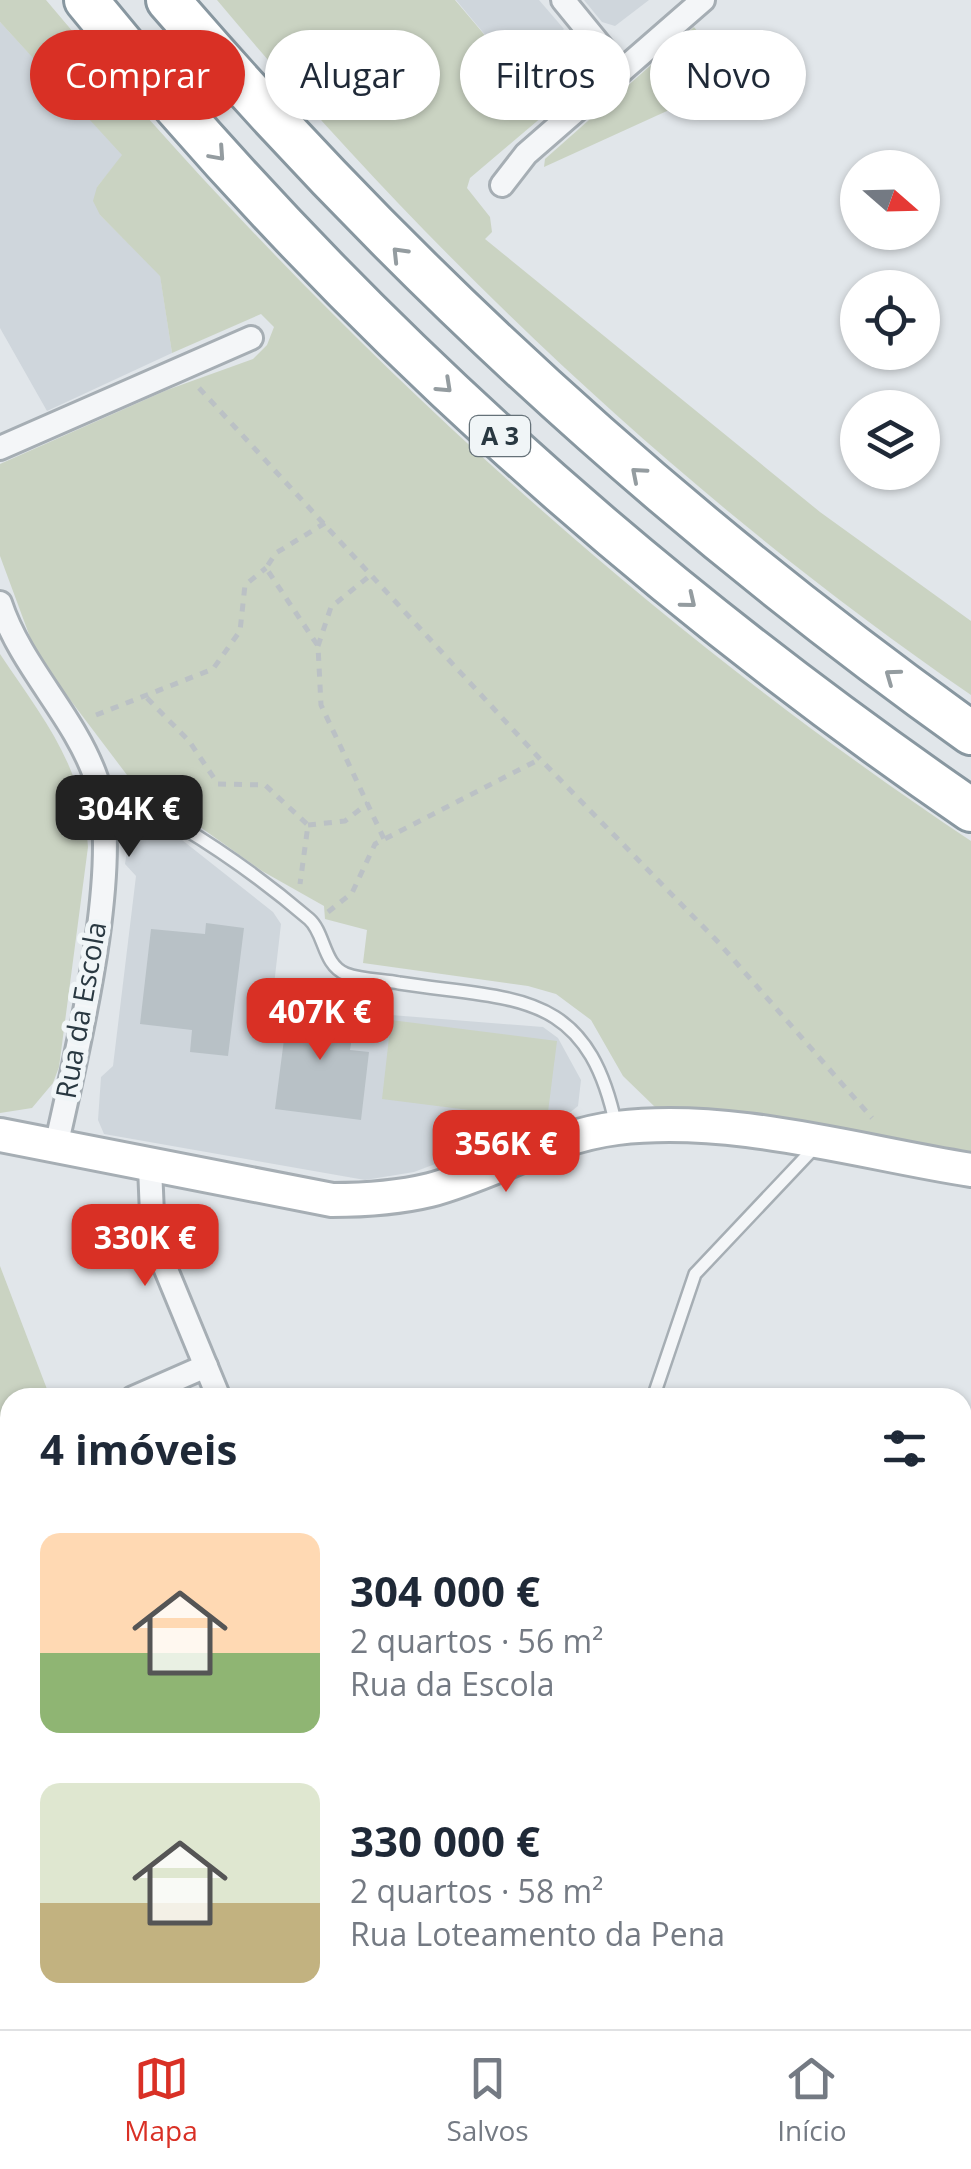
<!DOCTYPE html>
<html lang="pt">
<meta charset="utf-8">
<style>
body{margin:0;font-family:"Open Sans",sans-serif;background:#f2f2f3;color:#1f2937;height:100vh;display:flex;flex-direction:column;font-size:38px;white-space:nowrap}
*{box-sizing:border-box;margin:0}
p{font-size:32px;color:#747a83}
.icon{flex:none;width:55px;height:55px;fill:none;stroke:currentColor;stroke-width:2;stroke-linecap:round;stroke-linejoin:round}
.map{position:relative;flex:1;overflow:hidden}
.details{position:absolute;left:0px;top:1388px;width:972px;height:642px;display:flex;flex-direction:column;background:#fff;border-radius:30px 30px 0 0;box-shadow:0 2px 8px #0004}
.details>*{flex:none}
.guide{position:absolute;left:30px;top:30px;width:912px;height:90px;display:flex;gap:20px}
.needle{width:65px;rotate:110deg}
.controls{position:absolute;left:840px;top:150px;display:grid;gap:20px}
.controls a{display:grid;place-items:center;width:100px;height:100px;border-radius:50%;background:#fff;box-shadow:0 2px 8px #0004;font-size:50px}
.price{position:absolute;translate:-50% -85px;padding:0 22px;border-radius:20px;background:#d93025;color:#fff;font-size:32px;line-height:65px;filter:drop-shadow(0 2px 5px #0008)}
.price::after{content:'';position:absolute;left:50%;top:60px;width:30px;height:22px;margin-left:-15px;background:inherit;clip-path:polygon(0 0,100% 0,50% 100%)}
.price.active{background:#222;color:#fff}
ul{padding:0;list-style:none}
li{display:flex;align-items:center;gap:30px;height:250px;padding:0 40px}
li span{display:grid;place-items:center;flex:none;width:280px;height:200px;border-radius:20px;color:#555}
li>.icon{margin-inline-start:auto}
span .icon{width:120px;height:120px;fill:#fffc;stroke-width:1}
li b{font-size:42px}
h2{display:flex;justify-content:space-between;align-items:center;height:120px;padding:0 40px;font-size:42px}
.pill{padding:0 35px;border-radius:45px;background:#fff;box-shadow:0 2px 8px #0004;font-size:35px;line-height:90px}
.pill.active{background:#d93025;color:#fff}
.menu{display:flex;justify-content:space-around;align-items:center;height:140px;border-top:2px solid #e0e1e3;background:#fff;font-size:28px;color:#747a83}
.menu a{display:grid;justify-items:center;gap:5px}
.menu .active{color:#d93025}
.map>svg:first-child{display:block}
.built{fill:#cfd6dc}
.green{fill:#cad3c2}
.building{fill:#b8c1c6}
.lines{fill:none;stroke-linecap:round;stroke-linejoin:round}
.lane-casing{stroke:#a6aeb4;stroke-width:16}
.street-casing{stroke:#a6aeb4;stroke-width:28}
.secondary-casing{stroke:#a6aeb4;stroke-width:38}
.highway-casing{stroke:#8897a0;stroke-width:48}
.path{stroke:#bbc1c5;stroke-width:5;stroke-dasharray:8 8;stroke-linecap:butt}
.lane{stroke:#f4f6f8;stroke-width:11}
.street{stroke:#f4f6f8;stroke-width:22}
.secondary{stroke:#fff;stroke-width:32}
.highway{stroke:#fff;stroke-width:42}
.oneway{stroke:#949ca0}
.labels{text-anchor:middle;stroke-width:10;stroke-linejoin:round;paint-order:stroke}
.shield{fill:#f0f5f7;stroke:#657178;stroke-width:2.5}
.shield-label{font-size:25px;font-weight:bold;fill:#293841}
.street-label{font-size:28px;fill:#293841;stroke:#f0f5f7}
</style>
<div class="map">
<svg width="971" height="2029" viewBox="0 0 971 2029">
<rect width="100%" height="100%" fill="#e1e6ea"/>
<g class="built">
<polygon points="456,0 539,0 564,29 516,72"/>
<polygon points="584,0 649,0 615,26 602,22"/>
<polygon points="0,22 123,155 97,187 100,215 160,275 172,353 47,411 0,328"/>
<polygon points="132,817 158,821 273,912 281,924 274,985 392,998 391,1015 543,1027 558,1038 581,1080 578,1106 568,1114 414,1172 365,1180 104,1134 98,1120 101,1077 113,1066 136,876 125,864"/>
</g>
<g class="green">
<path d="M0,0H46C314,320 623,609 971,841V1154L754,1116L656,1108L623,1076L591,1020L556,994L528,986L363,963L367,930L325,919L324,906L262,871L127,775L37,656L0,556V464L167,390L253,359L267,345L274,327L261,314L172,353L160,276L100,215L93,201L97,187L122,155L0,22Z"/>
<path d="M217,0H455L549,111L470,178L467,188L490,217L492,232L485,239L820,512L971,621V695C689,501 436,262 217,0Z"/>
<polygon points="694,27 735,80 544,167 545,159"/>
<path d="M0,654C44,720 83,765 88,847L59,1067L53,1083L32,1108L0,1113Z"/>
<polygon points="391,1020 557,1041 547,1120 382,1099"/>
<polygon points="0,1266 50,1397 10,1398 10,1889 0,1895"/>
</g>
<g class="building">
<polygon points="206,923 244,928 228,1056 190,1052 192,1030 140,1024 151,929 205,934"/>
<polygon points="290,993 324,997 322,1013 355,1017 350,1050 369,1052 361,1120 275,1109"/>
</g>
<g class="lines">
<g class="lane-casing">
<g id="lane">
<path d="M98,782C172,817 246,865 309,919C325,933 323,965 346,974C361,980 383,980 399,983C516,1001 587,988 616,1126"/>
<polyline points="653,1398 695,1274 815,1147"/>
</g>
</g>
<g class="street-casing">
<g id="street">
<polyline points="563,0 621,71"/>
<polyline points="502,185 526,154 703,0"/>
<polyline points="0,448 251,338"/>
<path d="M0,603C21,667 74,715 96,778C125,859 76,1056 57,1142"/>
<polyline points="150,1167 153,1238 219,1398"/>
<polyline points="133,1398 206,1366"/>
</g>
</g>
<g class="secondary-casing">
<path id="secondary" d="M0,1135L332,1200C367,1200 397,1198 430,1190C494,1173 551,1136 617,1128C733,1114 857,1152 971,1170"/>
</g>
<g class="highway-casing">
<g id="highway">
<path d="M86,0C338,312 641,583 971,810"/>
<path d="M168,0C407,278 673,520 971,733"/>
</g>
</g>
<g class="path">
<polyline points="199,388 540,759 719,943 872,1118"/>
<polyline points="325,523 276,553 266,568 318,646 321,705 384,839"/>
<polyline points="318,646 331,607 372,574"/>
<polyline points="147,698 189,741 218,784 265,785 308,825 300,884"/>
<polyline points="96,715 213,669 240,631 245,585 266,568"/>
<polyline points="308,825 345,821 368,803"/>
<polyline points="328,912 352,893 375,844 540,759"/>
</g>
<use href="#lane" class="lane"/>
<use href="#street" class="street"/>
<use href="#secondary" class="secondary"/>
<use href="#highway" class="highway"/>
</g>
<defs><path id="oneway-chevron" d="M-2-3.5L2.5 0L-2 3.5" fill="none" stroke-width="1.6" stroke-linecap="round" stroke-linejoin="round" transform="scale(2.5)"/></defs>
<g class="oneway">
<use href="#oneway-chevron" transform="translate(218 154) rotate(48)"/>
<use href="#oneway-chevron" transform="translate(399 254) rotate(-134)"/>
<use href="#oneway-chevron" transform="translate(445 386) rotate(43)"/>
<use href="#oneway-chevron" transform="translate(638 474) rotate(-139)"/>
<use href="#oneway-chevron" transform="translate(689 601) rotate(39)"/>
<use href="#oneway-chevron" transform="translate(892 676) rotate(-144)"/>
</g>
<g class="labels">
<rect class="shield" x="470" y="416" width="60" height="40" rx="8"/>
<g class="shield-label">
<text x="500" y="445">A 3</text>
</g>
<g class="street-label">
<text transform="translate(81 1010) rotate(-80)" y="10">Rua da Escola</text>
</g>
</g>
</svg>
<div class="controls">
<a><svg class="needle" viewBox="-14 -14 28 28"><path d="M0-13l5 13h-10z" fill="#e53935"/><path d="M0 13l5-13h-10z" fill="#747a83"/></svg></a>
<a><svg class="icon" aria-label="locate" viewBox="0 0 24 24"><circle cx="12" cy="12" r="6"/><path d="M12 2v4M12 18v4M2 12h4M18 12h4"/></svg></a>
<a><svg class="icon" aria-label="layers" viewBox="0 0 24 24"><path d="M12 4l9 5-9 5-9-5zM3 14l9 5 9-5"/></svg></a>
</div>
<b class="price active" style="left:129px;top:860px">304K €</b>
<b class="price" style="left:320px;top:1063px">407K €</b>
<b class="price" style="left:506px;top:1195px">356K €</b>
<b class="price" style="left:145px;top:1289px">330K €</b>
<div class="guide">
<a class="pill active">Comprar</a>
<a class="pill">Alugar</a>
<a class="pill">Filtros</a>
<a class="pill">Novo</a>
</div>
<section class="details">
<h2>4 imóveis<svg class="icon" aria-label="filters" viewBox="0 0 24 24"><path d="M4 7h16M4 17h16"/><circle cx="9" cy="7" r="2"/><circle cx="15" cy="17" r="2"/></svg></h2>
<ul>
<li><span style="background:linear-gradient(#ffd9b3 60%,#8fb573 0)"><svg class="icon" aria-label="home" viewBox="0 0 24 24"><path d="M3 11l9-7 9 7M6 9v11h12V9"/></svg></span><div><b>304 000 €</b><p>2 quartos · 56 m²</p><p>Rua da Escola</p></div></li>
<li><span style="background:linear-gradient(#dfe7d0 60%,#c2b280 0)"><svg class="icon" aria-label="home" viewBox="0 0 24 24"><path d="M3 11l9-7 9 7M6 9v11h12V9"/></svg></span><div><b>330 000 €</b><p>2 quartos · 58 m²</p><p>Rua Loteamento da Pena</p></div></li>
</ul>
</section>
</div>
<nav class="menu">
<a class="active"><svg class="icon" aria-label="map" viewBox="0 0 24 24"><path d="M3 6l6-2 6 2 6-2v14l-6 2-6-2-6 2zM9 4v14M15 6v14"/></svg>Mapa</a>
<a><svg class="icon" aria-label="saved" viewBox="0 0 24 24"><path d="M7 4h10v16l-5-4-5 4z"/></svg>Salvos</a>
<a><svg class="icon" aria-label="home" viewBox="0 0 24 24"><path d="M3 11l9-7 9 7M6 9v11h12V9"/></svg>Início</a>
</nav>
